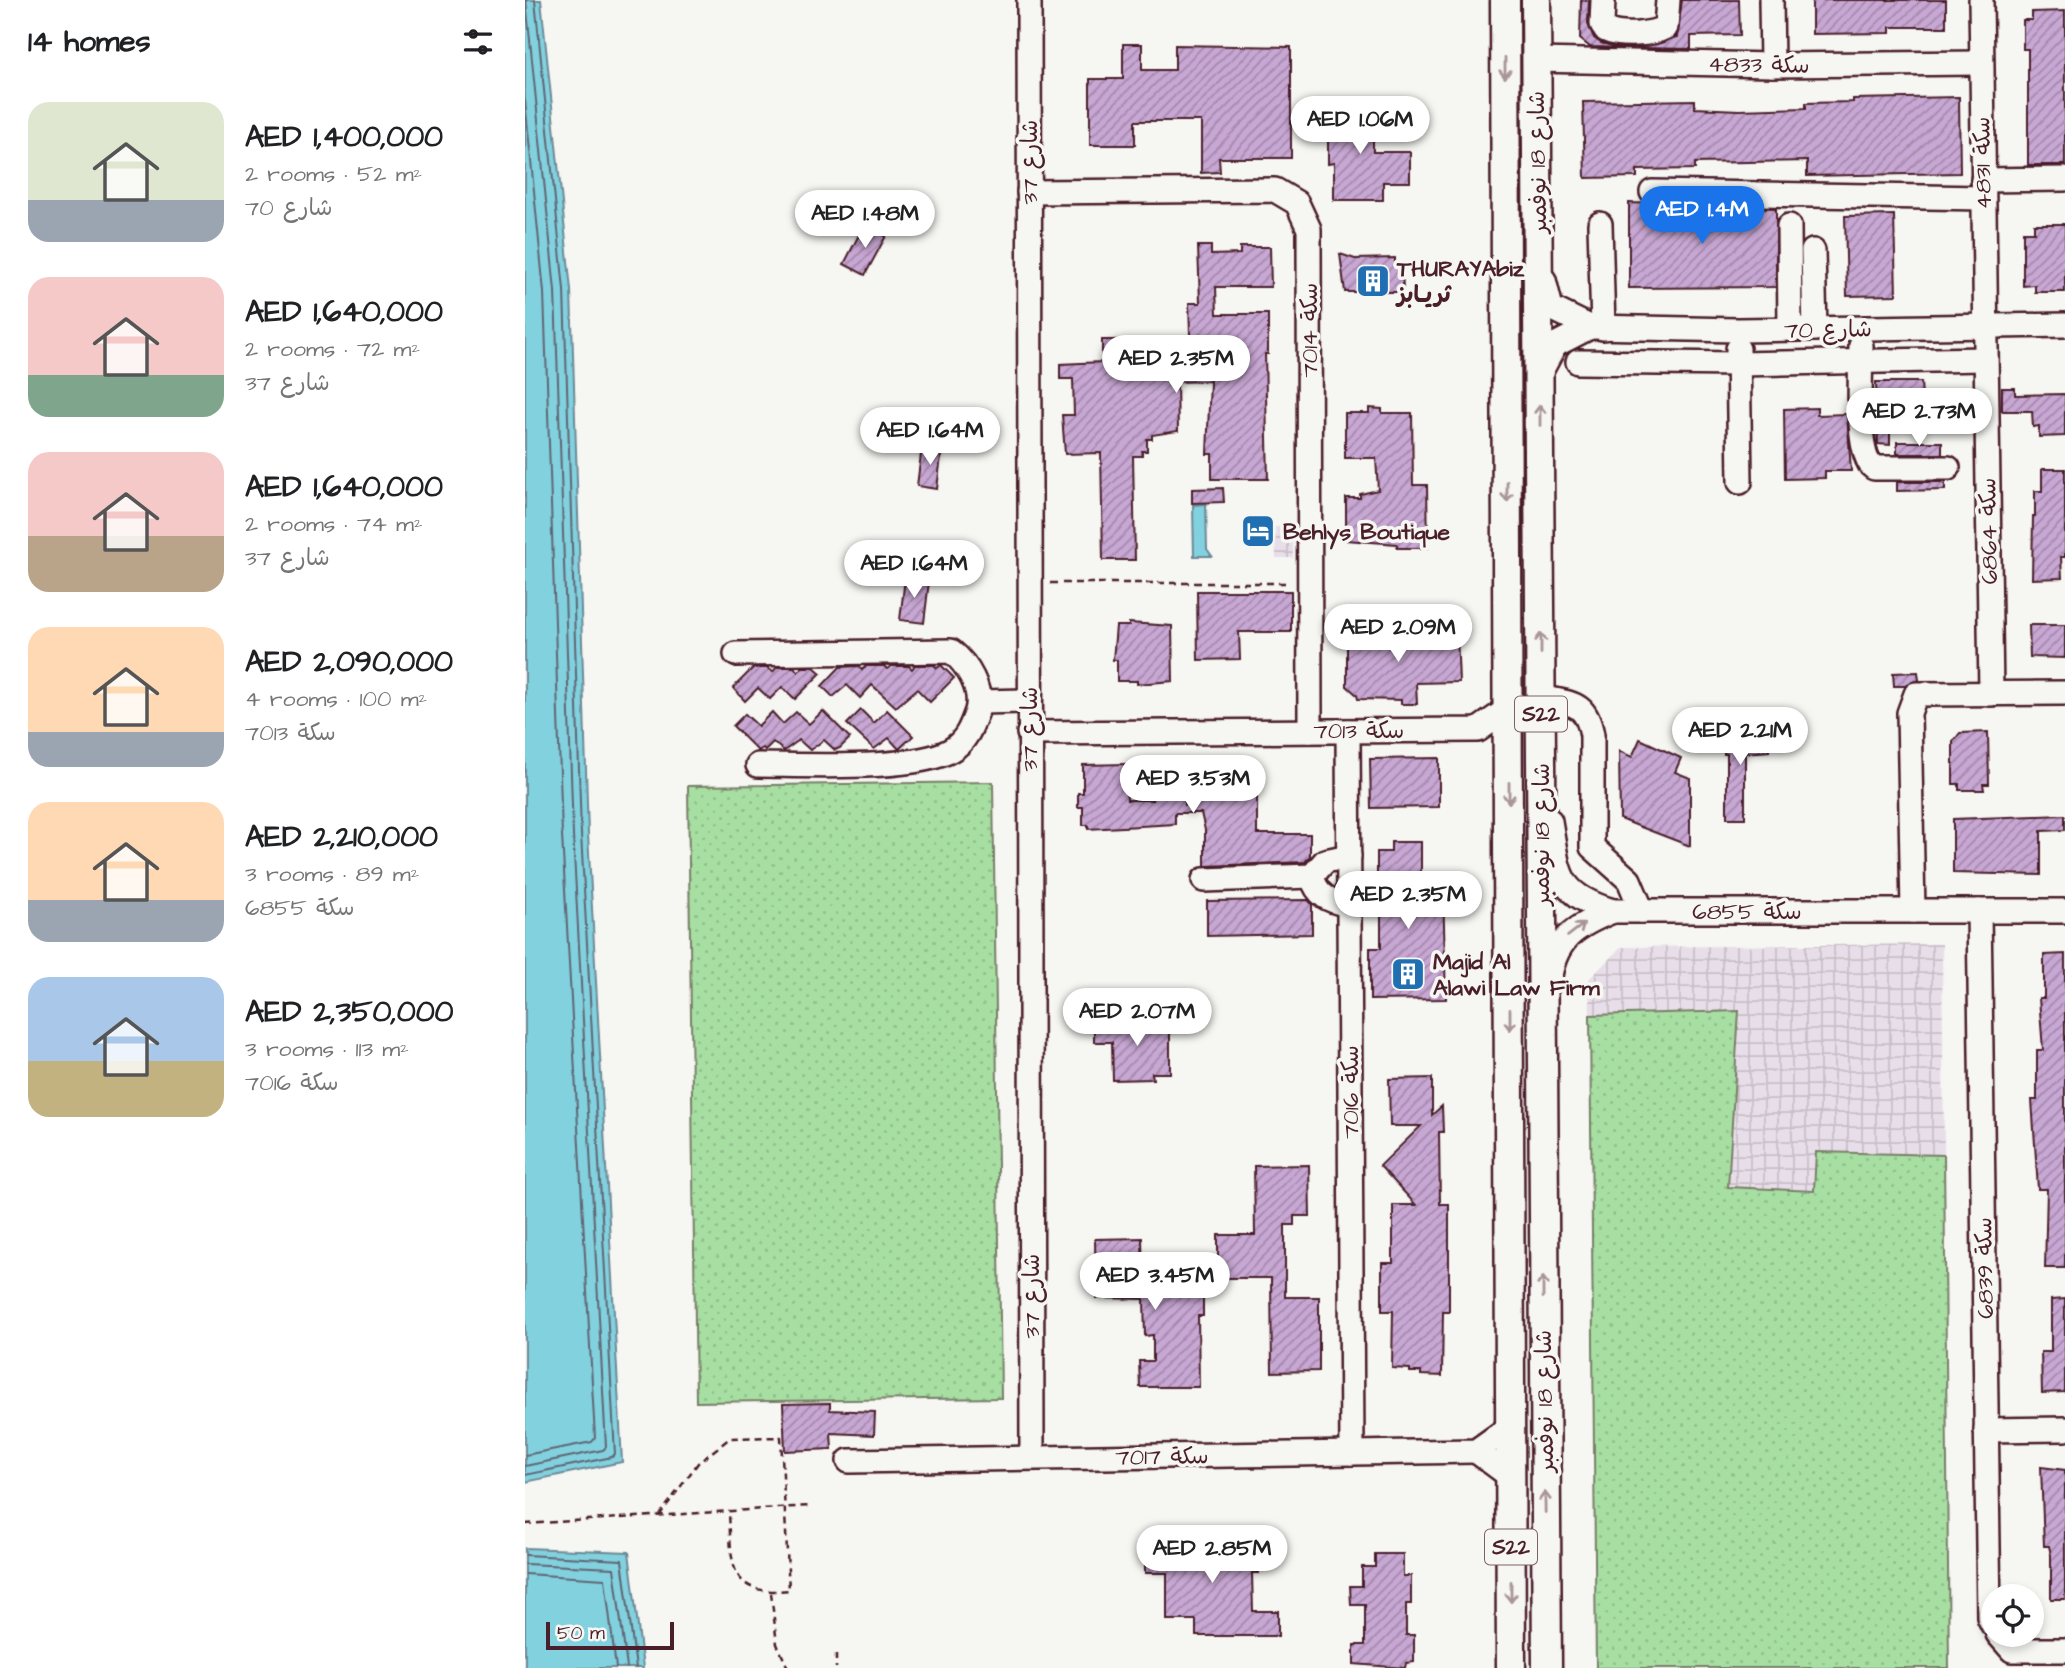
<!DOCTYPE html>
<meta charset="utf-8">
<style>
body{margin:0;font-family:"Architects Daughter","Playpen Sans Arabic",sans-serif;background:#f2f2f2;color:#202124;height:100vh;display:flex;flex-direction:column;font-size:26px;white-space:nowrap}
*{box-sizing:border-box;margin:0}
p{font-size:23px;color:#757577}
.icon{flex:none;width:38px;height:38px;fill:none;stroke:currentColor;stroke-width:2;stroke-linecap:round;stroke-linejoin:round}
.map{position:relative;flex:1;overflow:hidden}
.side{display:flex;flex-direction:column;background:#fff;width:525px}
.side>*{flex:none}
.controls{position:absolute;left:1456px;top:1584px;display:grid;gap:14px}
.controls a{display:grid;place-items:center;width:63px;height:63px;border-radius:50%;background:#fff;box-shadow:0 4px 10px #0003;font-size:35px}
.scale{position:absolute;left:21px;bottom:18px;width:128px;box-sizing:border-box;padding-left:7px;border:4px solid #4a1f2b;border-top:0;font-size:19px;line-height:24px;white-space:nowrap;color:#4a1f2b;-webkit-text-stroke:5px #f6f6f2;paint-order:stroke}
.price{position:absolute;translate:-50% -60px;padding:0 16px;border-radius:24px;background:#fff;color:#222;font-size:23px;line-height:46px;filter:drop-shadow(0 2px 4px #0008)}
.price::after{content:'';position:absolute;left:50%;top:42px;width:21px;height:16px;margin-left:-10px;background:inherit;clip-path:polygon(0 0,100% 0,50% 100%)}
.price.current{background:#1a73e8;color:#fff}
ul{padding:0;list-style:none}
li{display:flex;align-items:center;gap:21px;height:175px;padding:0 28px}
li span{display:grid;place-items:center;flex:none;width:196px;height:140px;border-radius:21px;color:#555}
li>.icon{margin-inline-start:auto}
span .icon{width:84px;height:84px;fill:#fffc;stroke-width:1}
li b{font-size:30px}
h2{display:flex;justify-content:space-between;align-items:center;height:84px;padding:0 28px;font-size:30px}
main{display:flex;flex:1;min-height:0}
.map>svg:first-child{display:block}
.industrial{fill:url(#industrial-grid)}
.grass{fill:url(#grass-dots);stroke:#787f67;stroke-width:2}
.water{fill:#82d1df;stroke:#6c8a97;stroke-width:2}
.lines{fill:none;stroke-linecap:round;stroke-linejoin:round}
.shore{stroke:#606673;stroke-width:2}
.building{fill:url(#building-hatch);stroke:#4a1f2b;stroke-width:2}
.minor-casing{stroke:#4a1f2b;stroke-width:28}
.major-casing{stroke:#4a1f2b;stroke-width:33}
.path{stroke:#4a1f2b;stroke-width:2.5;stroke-dasharray:7 5;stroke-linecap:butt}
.minor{stroke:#f6f6f2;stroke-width:23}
.major{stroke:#f6f6f2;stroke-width:28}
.oneway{stroke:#a99598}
.labels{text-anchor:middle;stroke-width:7;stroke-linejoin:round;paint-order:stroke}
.shield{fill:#f6f6f2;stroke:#7e6067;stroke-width:2}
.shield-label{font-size:21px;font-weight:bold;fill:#4a1f2b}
.street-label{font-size:23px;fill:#4a1f2b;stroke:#f6f6f2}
.poi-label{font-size:23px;font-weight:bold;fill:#4a1f2b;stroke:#f6f6f2;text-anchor:start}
</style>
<main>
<section class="side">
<h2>14 homes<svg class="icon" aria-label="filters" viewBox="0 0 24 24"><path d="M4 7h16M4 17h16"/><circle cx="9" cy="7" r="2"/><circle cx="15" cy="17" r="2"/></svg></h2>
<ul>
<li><span style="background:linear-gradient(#dfe7d0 70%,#9aa5b1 0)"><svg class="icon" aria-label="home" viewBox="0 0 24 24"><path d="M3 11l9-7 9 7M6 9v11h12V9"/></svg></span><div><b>AED 1,400,000</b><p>2 rooms · 52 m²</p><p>شارع 70</p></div></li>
<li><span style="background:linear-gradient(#f6c9c9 70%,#7fa58c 0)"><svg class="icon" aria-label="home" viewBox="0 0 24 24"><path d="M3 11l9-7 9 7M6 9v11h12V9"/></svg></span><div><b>AED 1,640,000</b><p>2 rooms · 72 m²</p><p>شارع 37</p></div></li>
<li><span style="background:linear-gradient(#f6c9c9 60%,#b9a48a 0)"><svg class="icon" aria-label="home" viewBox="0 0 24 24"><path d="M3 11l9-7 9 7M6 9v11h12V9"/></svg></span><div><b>AED 1,640,000</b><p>2 rooms · 74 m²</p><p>شارع 37</p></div></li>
<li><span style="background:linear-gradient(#ffd9b3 75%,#9aa5b1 0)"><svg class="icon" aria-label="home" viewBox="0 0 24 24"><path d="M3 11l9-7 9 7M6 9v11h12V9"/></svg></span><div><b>AED 2,090,000</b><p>4 rooms · 100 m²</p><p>سكة 7013</p></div></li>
<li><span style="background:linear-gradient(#ffd9b3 70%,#9aa5b1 0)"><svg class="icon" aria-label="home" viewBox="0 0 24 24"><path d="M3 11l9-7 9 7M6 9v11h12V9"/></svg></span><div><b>AED 2,210,000</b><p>3 rooms · 89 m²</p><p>سكة 6855</p></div></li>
<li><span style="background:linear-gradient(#a9c7e8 60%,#c2b280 0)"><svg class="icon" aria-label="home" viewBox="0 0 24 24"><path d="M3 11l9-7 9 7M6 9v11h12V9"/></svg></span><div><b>AED 2,350,000</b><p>3 rooms · 113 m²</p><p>سكة 7016</p></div></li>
</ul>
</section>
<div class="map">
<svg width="1540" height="1668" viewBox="0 0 1540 1668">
<defs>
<pattern id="industrial-grid" width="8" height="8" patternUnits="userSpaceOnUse" patternTransform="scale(1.75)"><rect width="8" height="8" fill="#e8dee9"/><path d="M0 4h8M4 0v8" fill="none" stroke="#c8bec8"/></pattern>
<pattern id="grass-dots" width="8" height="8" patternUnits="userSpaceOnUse" patternTransform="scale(1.75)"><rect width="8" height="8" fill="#a7dfa3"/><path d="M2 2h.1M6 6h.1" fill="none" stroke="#91bf8c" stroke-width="1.8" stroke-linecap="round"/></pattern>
<pattern id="building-hatch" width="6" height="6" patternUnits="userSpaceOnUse" patternTransform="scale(1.75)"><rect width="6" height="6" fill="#c7a7d3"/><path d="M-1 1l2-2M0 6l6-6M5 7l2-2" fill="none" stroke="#a487ab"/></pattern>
</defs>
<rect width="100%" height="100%" fill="#f6f6f2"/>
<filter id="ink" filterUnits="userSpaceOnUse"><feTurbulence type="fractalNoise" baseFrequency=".0143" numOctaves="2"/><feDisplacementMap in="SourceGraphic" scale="14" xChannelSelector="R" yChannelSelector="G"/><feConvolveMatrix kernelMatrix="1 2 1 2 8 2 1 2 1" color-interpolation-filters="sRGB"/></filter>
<g filter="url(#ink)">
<g class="industrial">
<polygon points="750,527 768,527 768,558 751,558"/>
<polygon points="1417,944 1419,1155 1291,1152 1289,1191 1203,1187 1214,1012 1065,1015 1064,979 1096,947"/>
</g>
<g class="grass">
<polygon points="468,782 476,1398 171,1402 163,786"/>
<polygon points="1214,1011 1203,1187 1289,1191 1291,1152 1419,1155 1424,1668 1071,1668 1065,1015"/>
</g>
<g class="water">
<polygon points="0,0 16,0 46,290 63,834 97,1462 0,1482"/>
<polygon points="681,504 682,549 687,556 669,556 668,505"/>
<polygon points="0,1548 104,1552 118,1668 0,1668"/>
</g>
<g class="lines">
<g class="shore">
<polyline points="0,100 19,292 37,835 70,1438 67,1442 0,1455"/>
<polyline points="0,1466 78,1450 81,1447 48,835 30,291 1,0"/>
<polyline points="0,1475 87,1457 90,1454 56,834 39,290 10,0"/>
<polyline points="0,1555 97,1560 111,1668"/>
<polyline points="0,1564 89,1568 102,1668"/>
<polyline points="0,1574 80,1579 91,1668"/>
</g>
</g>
<g class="building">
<polygon points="1056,0 1064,0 1063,24 1069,38 1076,43 1097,48 1065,47 1055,39"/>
<polygon points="1157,0 1214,0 1215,35 1166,36 1166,49 1111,48 1152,37"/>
<polygon points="1287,0 1421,0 1421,27 1365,27 1365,33 1287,34"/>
<polygon points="1540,11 1540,165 1503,165 1503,49 1498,49 1498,20 1507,20 1507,12"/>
<polygon points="598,44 617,44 617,70 650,70 650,45 766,47 766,158 694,158 695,172 676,173 676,121 610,121 610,145 565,145 565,79 598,79"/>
<polygon points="1434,97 1435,173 1282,176 1282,161 1170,163 1170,169 1112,170 1112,177 1060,178 1058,102 1170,100 1170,108 1214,110 1281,108 1281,103 1328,102 1328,99"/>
<polygon points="808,106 848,106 848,152 885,152 885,182 858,182 858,200 809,200 809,163 803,164 803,137 794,137 794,119 808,119"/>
<polygon points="1104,203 1251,208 1251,287 1104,288"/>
<polygon points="1369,215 1371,295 1322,296 1320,216"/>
<polygon points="1509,224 1540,224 1540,292 1510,292 1510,285 1498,286 1498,232 1509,232"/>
<polygon points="339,225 361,236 340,275 319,264"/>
<polygon points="673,246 686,246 686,255 715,254 715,247 745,247 746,287 691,287 692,314 743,314 743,354 740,354 743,479 687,479 687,454 682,454 685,381 652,382 653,431 627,435 627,439 622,439 622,451 617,451 617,456 608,456 610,560 578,560 576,453 540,454 537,415 549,415 548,379 535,379 535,364 577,362 577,340 625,340 626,357 635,357 635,366 666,365 664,303 675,303"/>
<polygon points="815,254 830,259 870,258 870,263 877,263 878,292 820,292"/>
<polygon points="1351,382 1396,382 1397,396 1365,397 1365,445 1353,444"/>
<polygon points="1477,388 1490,388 1490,395 1540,394 1540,436 1514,437 1514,426 1508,427 1507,411 1477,411"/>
<polygon points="844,408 857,409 857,413 887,413 888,485 902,485 903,548 872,548 872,544 821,540 821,498 835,498 835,494 853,490 851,458 820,458 820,413 844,413"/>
<polygon points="1292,408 1292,415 1322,414 1326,471 1300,471 1300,478 1260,479 1259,409"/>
<rect x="1372" y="442" width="45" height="12"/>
<polygon points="397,446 417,448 412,489 392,486"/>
<polygon points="1517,469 1540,469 1540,557 1536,557 1537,578 1507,579 1508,516 1510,516 1510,491 1517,491"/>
<polygon points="1372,482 1420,482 1420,490 1372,491"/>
<polygon points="698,488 699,502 667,503 667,489"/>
<polygon points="380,578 404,581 399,623 375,620"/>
<polygon points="672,591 766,591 766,632 714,632 715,659 673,660"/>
<polygon points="604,623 647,626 648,681 612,684 612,681 592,681 592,660 588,660 591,626 604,626"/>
<polygon points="1504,625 1540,625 1540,658 1505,657"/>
<polygon points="829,630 867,630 867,641 913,639 913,633 932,633 934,682 891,683 892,704 876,704 876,700 833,699 832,695 822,686 822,637"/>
<polygon points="390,665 409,665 412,668 416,665 429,678 405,702 392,689 371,707 347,685 335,698 322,685 308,697 297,686 315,667 333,666 337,670 341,666 359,666 362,669 366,666 384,666 387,669"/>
<polygon points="252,667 269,667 273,672 277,667 289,667 296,673 270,699 257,687 245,699 233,688 220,701 208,688 228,668 243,668 248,672"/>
<polygon points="1393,672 1394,680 1380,686 1369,686 1368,673"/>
<polygon points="336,710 349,723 362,710 388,736 374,749 364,738 349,749 322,724"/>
<polygon points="298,711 325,738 315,748 310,750 299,740 285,750 274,740 259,751 248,742 240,750 238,748 233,751 208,726 220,714 233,726 247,712 258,724 271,712 284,724"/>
<polygon points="1243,731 1244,751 1220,753 1220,818 1202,818 1202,754 1199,754 1198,734"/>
<polygon points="1463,732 1464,784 1458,784 1459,790 1434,790 1434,784 1428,784 1428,742 1435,733"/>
<polygon points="1115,739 1156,758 1150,772 1165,778 1165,846 1095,819 1094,751 1107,757"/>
<polygon points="914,758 914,807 846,808 845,759"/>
<polygon points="601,764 602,800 627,800 627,785 660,784 660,804 689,774 732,776 732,834 785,834 785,856 780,862 680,866 680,830 676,813 650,813 650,824 563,829 563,825 558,825 558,807 553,807 553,793 558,793 558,765"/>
<polygon points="1540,815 1540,830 1516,831 1516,875 1428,873 1428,819"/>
<polygon points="866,842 896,842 896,890 918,889 921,999 845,1000 845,948 856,948 856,877 852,877 852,852 866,852"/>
<polygon points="783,900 787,904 787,934 682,936 682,901"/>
<polygon points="1540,954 1540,1268 1520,1268 1522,1189 1513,1189 1507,1100 1512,1100 1512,1050 1518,1050 1514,998 1519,998 1519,955"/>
<polygon points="627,1021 645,1021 645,1073 627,1073 628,1079 588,1080 587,1042 569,1042 569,1022"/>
<polygon points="907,1078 907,1115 917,1106 918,1132 914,1132 915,1204 924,1204 924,1312 918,1312 917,1376 896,1375 896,1372 885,1372 885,1369 867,1368 868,1311 857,1311 857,1263 868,1263 868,1205 891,1205 855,1166 896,1126 865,1126 864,1079"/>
<polygon points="784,1165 785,1216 769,1216 769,1225 760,1225 760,1297 794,1297 794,1371 747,1372 746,1278 693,1278 693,1235 730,1235 729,1166"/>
<polygon points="617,1238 618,1280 678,1278 678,1316 673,1316 674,1387 615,1387 614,1361 628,1361 628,1335 620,1336 619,1299 571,1298 570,1239"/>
<polygon points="1540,1299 1540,1392 1517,1393 1516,1352 1526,1352 1526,1300"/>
<polygon points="305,1403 305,1410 350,1412 349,1435 306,1433 307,1449 260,1451 258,1404"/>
<polygon points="1516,1467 1540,1470 1540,1599 1526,1599 1526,1555 1524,1546 1519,1546"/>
<polygon points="620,1540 733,1540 733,1573 727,1573 728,1611 753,1611 753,1636 671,1636 671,1620 642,1620 642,1573 620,1573"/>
<polygon points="850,1554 878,1554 878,1576 886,1576 886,1604 881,1604 881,1635 889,1635 889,1662 881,1663 880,1668 829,1664 829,1645 840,1645 840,1605 826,1605 825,1586 837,1586 837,1567 850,1567"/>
</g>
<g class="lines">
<g class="minor-casing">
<g id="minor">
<polyline points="504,0 507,1457"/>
<path d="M1078,0L1077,24L1081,30C1096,37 1126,35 1141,27L1143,0"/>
<polyline points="1246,0 1247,65"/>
<polyline points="1456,0 1466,694"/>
<polyline points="1011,60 1247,65 1456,63"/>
<polyline points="1458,180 1540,179"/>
<polyline points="504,192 750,190 772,203 784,229 785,731"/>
<polyline points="1127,192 1458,198"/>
<polyline points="1075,224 1078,328"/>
<polyline points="1264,226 1265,329"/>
<polyline points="1288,251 1290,329"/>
<polyline points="1019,280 1026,308 1065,327 1213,330 1540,325"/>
<path d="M1336,346C1336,370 1330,456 1349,468H1423"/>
<polyline points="1213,349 1215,482"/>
<polyline points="1053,362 1213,364 1460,359"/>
<polyline points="1015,373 1030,345 1065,327"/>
<path d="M211,654L426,651C442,664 458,689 452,711C446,728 441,741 426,750C392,771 277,765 233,765"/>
<path d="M1016,697C1046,704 1061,701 1067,735V847L1104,880L1117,911"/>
<polyline points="454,702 504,701"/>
<polyline points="823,731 827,1453"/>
<polyline points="504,733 953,730 983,709"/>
<path d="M1025,821C1034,874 1031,894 1088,911H1540"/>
<path d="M787,876C792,897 805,901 824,905"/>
<polyline points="679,880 787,876 800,861 824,856"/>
<polyline points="1388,911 1384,713 1391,694 1540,693"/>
<polyline points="1454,911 1464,1617 1468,1625"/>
<path d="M1024,984C1028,940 1050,926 1088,911"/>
<polyline points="1461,1430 1540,1429"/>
<polyline points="951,1451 986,1477"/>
<polyline points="324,1461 951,1451 986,1426"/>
<polyline points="1473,1634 1487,1650 1540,1650"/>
</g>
</g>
<g class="major-casing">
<g id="major">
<polyline points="980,0 986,1668"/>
<polyline points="1011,0 1022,1668"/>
</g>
</g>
<g class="path">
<polyline points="525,583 763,583"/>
<path d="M134,1516L173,1463L205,1438L256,1437L264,1590C201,1597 207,1562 204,1513"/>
<polyline points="0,1524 285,1506"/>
<polyline points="246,1593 252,1644 263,1668"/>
<polyline points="311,1654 311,1668"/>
</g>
<use href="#minor" class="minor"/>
<use href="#major" class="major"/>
</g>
<defs><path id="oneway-shaft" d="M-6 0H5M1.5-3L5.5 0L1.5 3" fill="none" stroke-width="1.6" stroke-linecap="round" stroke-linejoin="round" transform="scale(1.75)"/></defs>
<g class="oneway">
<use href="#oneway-shaft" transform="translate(980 68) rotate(90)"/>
<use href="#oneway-shaft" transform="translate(1015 415) rotate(-90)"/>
<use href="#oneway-shaft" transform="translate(982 492) rotate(90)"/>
<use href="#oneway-shaft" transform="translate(1016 643) rotate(-90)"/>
<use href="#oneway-shaft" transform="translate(984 793) rotate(90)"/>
<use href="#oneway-shaft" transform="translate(1051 930) rotate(-37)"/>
<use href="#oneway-shaft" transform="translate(985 1020) rotate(90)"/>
<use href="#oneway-shaft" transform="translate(1018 1287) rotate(-90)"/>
<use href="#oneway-shaft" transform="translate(1020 1502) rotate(-91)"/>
<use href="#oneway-shaft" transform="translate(986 1592) rotate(90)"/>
</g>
</g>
<defs>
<g id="building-square" transform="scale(1.75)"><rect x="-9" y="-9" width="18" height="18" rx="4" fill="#1f6fb2" stroke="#f6f6f2"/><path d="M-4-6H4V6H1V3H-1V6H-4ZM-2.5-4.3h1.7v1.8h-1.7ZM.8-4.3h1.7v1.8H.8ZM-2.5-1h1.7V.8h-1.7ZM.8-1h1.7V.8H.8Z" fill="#fff"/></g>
<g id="hotel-square" transform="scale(1.75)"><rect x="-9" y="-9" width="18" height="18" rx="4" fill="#1f6fb2" stroke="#f6f6f2"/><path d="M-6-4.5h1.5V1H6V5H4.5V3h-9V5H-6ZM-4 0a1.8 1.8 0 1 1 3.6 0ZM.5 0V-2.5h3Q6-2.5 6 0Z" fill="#fff"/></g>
</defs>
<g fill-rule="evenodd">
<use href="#building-square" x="848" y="281"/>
<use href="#hotel-square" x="733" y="531"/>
<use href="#building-square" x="883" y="974"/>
</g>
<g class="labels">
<g class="shield">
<rect x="990" y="696.5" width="52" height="35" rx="5"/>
<rect x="960" y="1529.5" width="52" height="35" rx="5"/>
</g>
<g class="shield-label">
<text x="1016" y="721">S22</text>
<text x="986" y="1554">S22</text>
</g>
<g class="street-label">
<text transform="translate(1234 64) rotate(1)" y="8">سكة 4833</text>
<text transform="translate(504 162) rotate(-90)" y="8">شارع 37</text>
<text transform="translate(1012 162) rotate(-91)" y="8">شارع 18 نوفمبر</text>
<text transform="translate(1457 163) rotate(-91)" y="8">سكة 4831</text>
<text transform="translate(1303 329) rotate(-1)" y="8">شارع 70</text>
<text transform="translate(784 330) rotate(-90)" y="8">سكة 7014</text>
<text transform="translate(1463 531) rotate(-91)" y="8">سكة 6864</text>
<text transform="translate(504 729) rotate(-90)" y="8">شارع 37</text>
<text x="834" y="738">سكة 7013</text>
<text transform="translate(1016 834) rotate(-90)" y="8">شارع 18 نوفمبر</text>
<text x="1222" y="919">سكة 6855</text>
<text transform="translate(825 1092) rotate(-90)" y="8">سكة 7016</text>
<text transform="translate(1459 1268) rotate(-91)" y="8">سكة 6839</text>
<text transform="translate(506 1296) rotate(-90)" y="8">شارع 37</text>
<text transform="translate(1019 1401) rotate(-91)" y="8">شارع 18 نوفمبر</text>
<text transform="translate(637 1456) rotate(-1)" y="8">سكة 7017</text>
</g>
<g class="poi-label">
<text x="872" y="276">THURAYAbiz<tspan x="872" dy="26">ثريـابز</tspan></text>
<text x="758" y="539">Behlys Boutique</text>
<text x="908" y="969">Majid Al<tspan x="908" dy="26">Alawi Law Firm</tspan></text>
</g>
</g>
</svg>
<div class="controls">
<a><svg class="icon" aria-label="locate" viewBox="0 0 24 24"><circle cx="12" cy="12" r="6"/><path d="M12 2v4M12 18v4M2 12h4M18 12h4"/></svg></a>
</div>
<div class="scale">50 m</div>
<b class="price" style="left:835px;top:156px">AED 1.06M</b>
<b class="price current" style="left:1177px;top:246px">AED 1.4M</b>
<b class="price" style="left:340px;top:250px">AED 1.48M</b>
<b class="price" style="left:651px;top:395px">AED 2.35M</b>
<b class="price" style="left:1394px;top:448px">AED 2.73M</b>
<b class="price" style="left:405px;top:467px">AED 1.64M</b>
<b class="price" style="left:389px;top:600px">AED 1.64M</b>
<b class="price" style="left:873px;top:664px">AED 2.09M</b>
<b class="price" style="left:1215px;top:767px">AED 2.21M</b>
<b class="price" style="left:668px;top:815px">AED 3.53M</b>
<b class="price" style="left:883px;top:931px">AED 2.35M</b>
<b class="price" style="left:612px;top:1048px">AED 2.07M</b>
<b class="price" style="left:630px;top:1312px">AED 3.45M</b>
<b class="price" style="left:687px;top:1585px">AED 2.85M</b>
</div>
</main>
